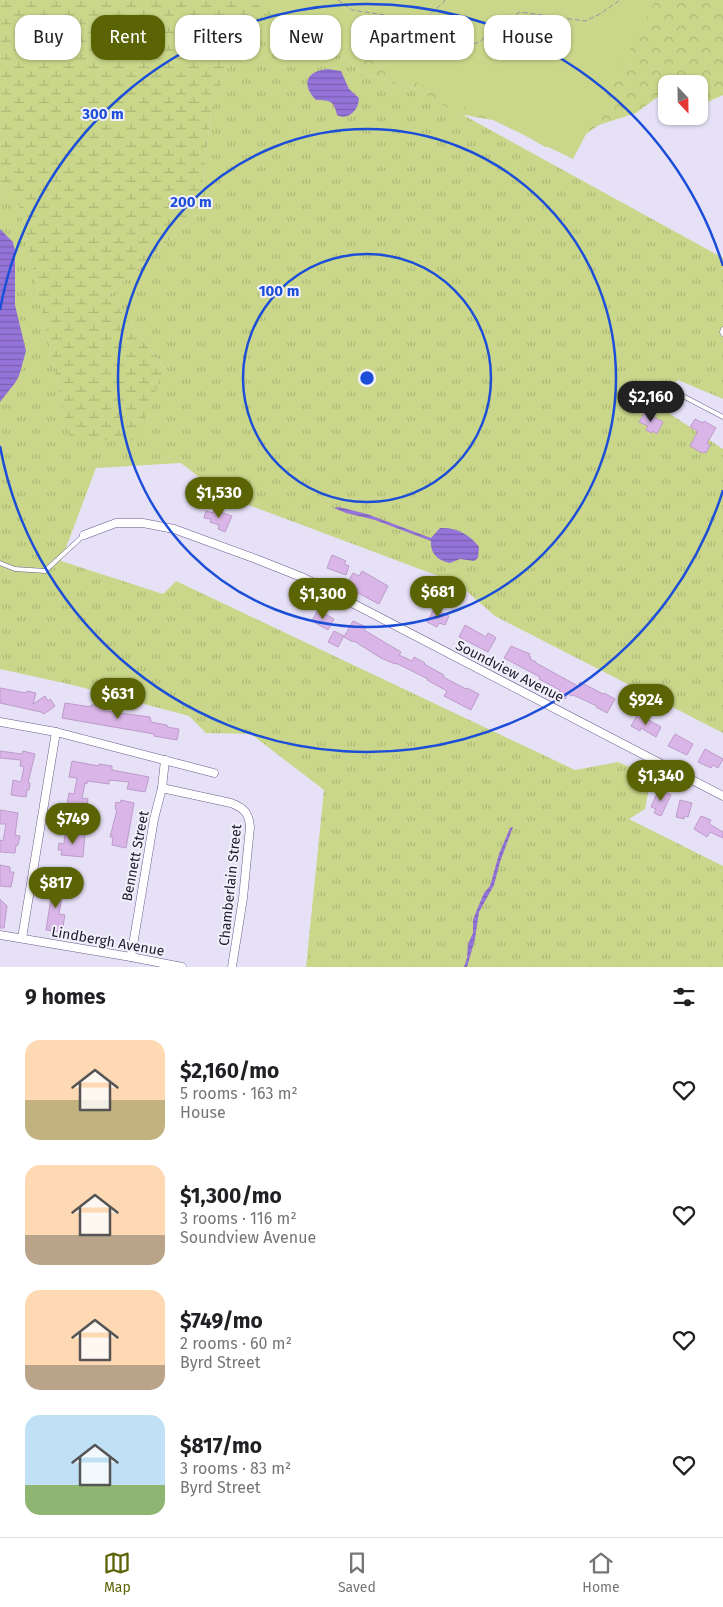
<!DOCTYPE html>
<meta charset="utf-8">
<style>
body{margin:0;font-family:"Fira Sans",sans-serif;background:#f2f2f2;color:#202124;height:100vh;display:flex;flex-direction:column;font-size:19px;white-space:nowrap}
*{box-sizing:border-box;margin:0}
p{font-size:16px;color:#757577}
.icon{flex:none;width:28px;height:28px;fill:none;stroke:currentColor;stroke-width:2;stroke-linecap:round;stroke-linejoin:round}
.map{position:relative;height:967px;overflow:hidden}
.side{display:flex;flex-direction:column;background:#fff;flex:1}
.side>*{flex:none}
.banner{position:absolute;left:15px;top:15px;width:694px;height:45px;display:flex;gap:10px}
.needle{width:32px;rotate:158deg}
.tools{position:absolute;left:658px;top:75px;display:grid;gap:10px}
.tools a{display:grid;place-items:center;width:50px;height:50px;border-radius:10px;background:#fff;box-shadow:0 1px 4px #0004;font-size:25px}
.price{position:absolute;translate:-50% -42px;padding:0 11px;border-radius:18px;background:#5a6405;color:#fff;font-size:16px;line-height:32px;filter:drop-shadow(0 1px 2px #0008)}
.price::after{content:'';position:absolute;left:50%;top:30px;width:15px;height:11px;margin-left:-8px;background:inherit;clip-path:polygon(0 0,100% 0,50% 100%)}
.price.current{background:#222;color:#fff}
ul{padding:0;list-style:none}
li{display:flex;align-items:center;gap:15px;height:125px;padding:0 25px}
li span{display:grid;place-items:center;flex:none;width:140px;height:100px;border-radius:15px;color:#555}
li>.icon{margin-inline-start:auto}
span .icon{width:60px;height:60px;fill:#fffc;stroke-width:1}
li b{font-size:21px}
h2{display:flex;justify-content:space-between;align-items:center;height:60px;padding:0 25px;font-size:21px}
.tag{padding:0 18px;border-radius:15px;background:#fff;box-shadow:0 1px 4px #0004;font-size:18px;line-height:45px}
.tag.current{background:#5a6405;color:#fff}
.tabs{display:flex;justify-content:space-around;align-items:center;height:70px;border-top:1px solid #e0e0e0;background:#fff;font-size:14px;color:#757577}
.tabs a{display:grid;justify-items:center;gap:2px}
.tabs .current{color:#5a6405}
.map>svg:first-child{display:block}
.grass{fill:url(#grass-tufts)}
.forest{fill:url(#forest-crowns)}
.wetland{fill:url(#wetland-marsh)}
.park{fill:#cad78a}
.water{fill:url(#water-rules)}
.building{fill:#d9b6e7;stroke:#bd9bca}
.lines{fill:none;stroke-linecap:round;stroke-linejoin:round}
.service-casing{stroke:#6a5c8d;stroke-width:5}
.minor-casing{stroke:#6a5c8d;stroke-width:9}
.path{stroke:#9994a9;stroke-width:1;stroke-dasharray:5 2.5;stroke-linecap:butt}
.service{stroke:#fff;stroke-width:4}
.minor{stroke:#fff;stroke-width:8}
.ring{fill:none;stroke:#1d4ed8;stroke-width:2.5}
.labels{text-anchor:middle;stroke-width:4;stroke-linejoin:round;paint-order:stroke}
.street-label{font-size:14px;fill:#1e192c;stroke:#f2f0fb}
.centre{fill:#1d4ed8;stroke:#f2f0fb;stroke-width:2.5}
.ring-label{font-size:15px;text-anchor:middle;font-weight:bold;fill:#1d4ed8;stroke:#f2f0fb;stroke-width:4;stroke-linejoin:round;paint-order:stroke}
</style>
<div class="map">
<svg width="723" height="967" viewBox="0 0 723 967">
<defs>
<pattern id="grass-tufts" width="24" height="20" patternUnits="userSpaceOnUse" patternTransform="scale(1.25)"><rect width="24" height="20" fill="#cad78a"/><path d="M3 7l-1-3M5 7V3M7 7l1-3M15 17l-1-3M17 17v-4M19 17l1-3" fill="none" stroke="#adb877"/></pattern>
<pattern id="forest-crowns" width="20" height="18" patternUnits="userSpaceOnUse" patternTransform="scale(1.25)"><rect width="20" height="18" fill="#cad78a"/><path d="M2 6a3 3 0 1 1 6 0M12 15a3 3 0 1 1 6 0" fill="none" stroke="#adb877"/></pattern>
<pattern id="wetland-marsh" width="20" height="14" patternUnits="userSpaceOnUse" patternTransform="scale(1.25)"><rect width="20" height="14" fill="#cad78a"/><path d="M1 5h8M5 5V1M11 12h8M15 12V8" fill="none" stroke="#adb877"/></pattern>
<pattern id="water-rules" width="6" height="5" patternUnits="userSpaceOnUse" patternTransform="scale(1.25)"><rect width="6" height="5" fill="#9574d9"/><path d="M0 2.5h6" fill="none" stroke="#795eb0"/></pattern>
</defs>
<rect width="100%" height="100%" fill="#e6e1f7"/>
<polygon class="grass" points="250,10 305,30 364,73 416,89 723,258 723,399 678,380 652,402 723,449 723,733 495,616 457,583 222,495 181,463 96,468 61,561 163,594 176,581 575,770 618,762 648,775 648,793 645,809 629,819 723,866 723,967 306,967 324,790 251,734 206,733 189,716 73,685 0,669 0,196 3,189 16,191 70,438 164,368 109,295 200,212 211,110"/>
<polygon class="forest" points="295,0 723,0 723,95 699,106 699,84 666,84 666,96 663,93 636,113 599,125 565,148 545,147 503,122 459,114 416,89 364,73 305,30"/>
<polygon class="wetland" points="0,0 295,0 305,30 250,11 211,110 200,212 109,295 164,368 137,441 70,439 16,192 3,189 0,196"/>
<polygon class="park" points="247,0 656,0 573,159"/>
<g class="water">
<path d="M328,69L341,71L349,89L359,98C359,110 348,121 337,115C334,101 330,100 316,100C301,84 306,71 328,69Z"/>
<polygon points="0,229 13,242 15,251 15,305 26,351 19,376 15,383 0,402"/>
<path d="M339,507L367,514L431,538L440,528C455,527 470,534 479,547L478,558L474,561L460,559L450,563C438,560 430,554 431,541L375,520L346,513L334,508Z"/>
<polygon points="513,827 500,862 494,885 479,912 475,939 467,967 464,967 467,958 468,944 473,933 473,920 476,912 484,893 490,886 499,854 510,828"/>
</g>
<g class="building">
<polygon points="645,412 663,422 657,434 653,431 652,433 646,430 648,426 639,422"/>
<polygon points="695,419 703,423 704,421 716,428 707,443 710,445 706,453 703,452 702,453 690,446 698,431 690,427"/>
<polygon points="214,510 232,516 225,532 218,529 219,525 210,522 211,519 204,518 206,511 213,513"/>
<polygon points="332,555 346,561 344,564 349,566 346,575 327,568"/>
<polygon points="362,571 388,586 379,604 356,592 358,589 347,584 353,573 359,576"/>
<polygon points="434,609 449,616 445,625 439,623 437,627 427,622"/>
<polygon points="318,610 334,619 328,630 312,621"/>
<polygon points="353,621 366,627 364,630 401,652 399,655 412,661 414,657 425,663 424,664 444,675 443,677 466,689 467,688 479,694 471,710 444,696 447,691 427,680 428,679 400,665 395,663 395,664 381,658 354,641 353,642 344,637"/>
<polygon points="465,625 486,637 488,633 494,636 496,638 488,652 459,637"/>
<polygon points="334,631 344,636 338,647 328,642"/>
<polygon points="511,646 530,654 529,656 531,657 530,659 536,662 536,663 578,686 580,682 603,694 604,693 615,699 607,713 596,707 597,706 573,695 572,696 568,694 565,699 559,696 560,690 539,679 540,677 504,658"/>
<polygon points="0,688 26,693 27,691 36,693 33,704 45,696 48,701 50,699 55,706 44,714 41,712 0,703"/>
<polygon points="65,703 91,707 91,705 95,705 106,707 105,711 150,717 151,722 167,725 167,727 179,729 177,740 154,736 154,734 62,718"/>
<polygon points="638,714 661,727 656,737 641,728 640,731 631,726"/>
<polygon points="675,734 693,744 687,755 668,746"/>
<polygon points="705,749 723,759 718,768 713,765 711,768 698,762"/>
<polygon points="0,751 22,754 23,751 35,754 28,783 30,783 29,790 27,790 26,797 11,795 13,780 21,782 24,767 20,766 21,760 0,758"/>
<polygon points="72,761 99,766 99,764 112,766 112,770 149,777 145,792 127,789 129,782 109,780 109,784 87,781 87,784 85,783 82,798 88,799 87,806 85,806 84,812 79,811 77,819 65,816 69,793 74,794 77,778 69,777"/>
<polygon points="659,789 671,795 661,816 654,813 656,809 651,807"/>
<polygon points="121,800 134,803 126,848 112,845 113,837 110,837 117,810 115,809 116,802 120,803"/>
<polygon points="680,800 692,803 688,817 684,816 684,819 676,817"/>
<polygon points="0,810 18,813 15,835 20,836 18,845 16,845 15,853 0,852 0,840 3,841 6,824 0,824"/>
<polygon points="701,816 711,820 709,824 723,832 723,838 710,832 707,837 694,829"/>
<polygon points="65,832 85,834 83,857 61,855 62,850 58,850 59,843 64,844"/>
<polygon points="0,865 10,867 10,872 14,872 11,887 0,886"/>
<polygon points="56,881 64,882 59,914 65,915 62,932 46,930 53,885 56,885"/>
<polygon points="0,899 7,906 4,928 0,928"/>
</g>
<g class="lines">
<g class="service-casing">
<g id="service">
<polyline points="723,329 722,332 723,334"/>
<polyline points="679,394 723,417"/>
<polyline points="0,563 15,569 45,571 84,535"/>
</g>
</g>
<g class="minor-casing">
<g id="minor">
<polyline points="84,535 116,523 143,523 174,529 256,559 304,578 723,796"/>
<polyline points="0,722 56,732 214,773"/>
<path d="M162,788L231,803C244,808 249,813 250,827L243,898L232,967"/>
<polyline points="0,935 131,957 182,967"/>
<polyline points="22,938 56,732"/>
<polyline points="131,957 154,819 162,788 165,760"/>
</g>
</g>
<g class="path">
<polyline points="338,0 352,10 404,18 427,16 443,3 445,0"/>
<polyline points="416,17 420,31 428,48 448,55 481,41 496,25 520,12 585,21 600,14 620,0"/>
</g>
<use href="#service" class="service"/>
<use href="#minor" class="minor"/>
</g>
<g class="ring">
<circle cx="367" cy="378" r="124"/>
<circle cx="367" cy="378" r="249"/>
<path d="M723 490A373 373 0 0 1 0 446M0 310A373 373 0 0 1 723 266"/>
</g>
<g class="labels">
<g class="street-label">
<text transform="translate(510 671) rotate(27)" y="5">Soundview Avenue</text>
<text transform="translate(135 856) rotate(-79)" y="5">Bennett Street</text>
<text transform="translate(230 885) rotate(-84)" y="5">Chamberlain Street</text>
<text transform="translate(108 941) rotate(10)" y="5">Lindbergh Avenue</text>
</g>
</g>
<circle cx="367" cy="378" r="8" class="centre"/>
<g class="ring-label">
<text x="103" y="119">300 m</text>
<text x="191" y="207">200 m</text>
<text x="279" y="296">100 m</text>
</g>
</svg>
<div class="tools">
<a><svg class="needle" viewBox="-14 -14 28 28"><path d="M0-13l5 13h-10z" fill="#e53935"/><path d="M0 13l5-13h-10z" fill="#757577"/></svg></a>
</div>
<b class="price current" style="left:651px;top:423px">$2,160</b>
<b class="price" style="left:219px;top:519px">$1,530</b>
<b class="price" style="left:438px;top:618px">$681</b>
<b class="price" style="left:323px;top:620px">$1,300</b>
<b class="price" style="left:118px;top:720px">$631</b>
<b class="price" style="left:646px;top:726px">$924</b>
<b class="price" style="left:661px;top:802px">$1,340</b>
<b class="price" style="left:73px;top:845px">$749</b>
<b class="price" style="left:56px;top:909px">$817</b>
<div class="banner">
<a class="tag">Buy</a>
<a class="tag current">Rent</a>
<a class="tag">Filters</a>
<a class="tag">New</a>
<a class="tag">Apartment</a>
<a class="tag">House</a>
</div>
</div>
<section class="side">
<h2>9 homes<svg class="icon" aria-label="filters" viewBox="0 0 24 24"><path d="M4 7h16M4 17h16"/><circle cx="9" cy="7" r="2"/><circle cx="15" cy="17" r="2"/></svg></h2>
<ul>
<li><span style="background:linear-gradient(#ffd9b3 60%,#c2b280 0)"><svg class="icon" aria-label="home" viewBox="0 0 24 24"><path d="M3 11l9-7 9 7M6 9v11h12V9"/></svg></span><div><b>$2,160/mo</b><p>5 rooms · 163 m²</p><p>House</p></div><svg class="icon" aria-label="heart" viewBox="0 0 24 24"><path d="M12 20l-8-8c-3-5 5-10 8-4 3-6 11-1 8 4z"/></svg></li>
<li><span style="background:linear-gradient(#ffd9b3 70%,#b9a48a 0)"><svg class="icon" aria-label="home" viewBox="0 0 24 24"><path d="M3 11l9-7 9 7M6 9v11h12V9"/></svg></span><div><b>$1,300/mo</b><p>3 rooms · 116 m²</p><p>Soundview Avenue</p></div><svg class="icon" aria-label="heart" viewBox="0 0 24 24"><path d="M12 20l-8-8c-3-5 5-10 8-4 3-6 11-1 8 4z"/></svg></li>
<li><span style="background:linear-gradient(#ffd9b3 75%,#b9a48a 0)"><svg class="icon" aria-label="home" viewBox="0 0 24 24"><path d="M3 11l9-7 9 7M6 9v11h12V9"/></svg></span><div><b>$749/mo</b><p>2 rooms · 60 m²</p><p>Byrd Street</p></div><svg class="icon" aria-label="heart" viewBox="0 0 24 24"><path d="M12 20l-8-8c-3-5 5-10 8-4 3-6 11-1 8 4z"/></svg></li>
<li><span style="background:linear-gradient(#bfe0f5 70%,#8fb573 0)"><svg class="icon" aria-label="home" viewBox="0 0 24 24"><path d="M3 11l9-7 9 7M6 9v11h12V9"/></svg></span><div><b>$817/mo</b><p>3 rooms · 83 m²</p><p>Byrd Street</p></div><svg class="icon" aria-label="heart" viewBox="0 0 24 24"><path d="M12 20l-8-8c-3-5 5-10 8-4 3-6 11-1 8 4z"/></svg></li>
</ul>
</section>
<nav class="tabs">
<a class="current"><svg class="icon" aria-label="map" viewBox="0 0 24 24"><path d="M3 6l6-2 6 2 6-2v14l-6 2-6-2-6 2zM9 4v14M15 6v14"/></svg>Map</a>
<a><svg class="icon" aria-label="saved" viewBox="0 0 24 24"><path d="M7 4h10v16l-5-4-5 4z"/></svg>Saved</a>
<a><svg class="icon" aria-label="home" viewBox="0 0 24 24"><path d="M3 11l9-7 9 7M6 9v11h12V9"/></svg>Home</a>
</nav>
